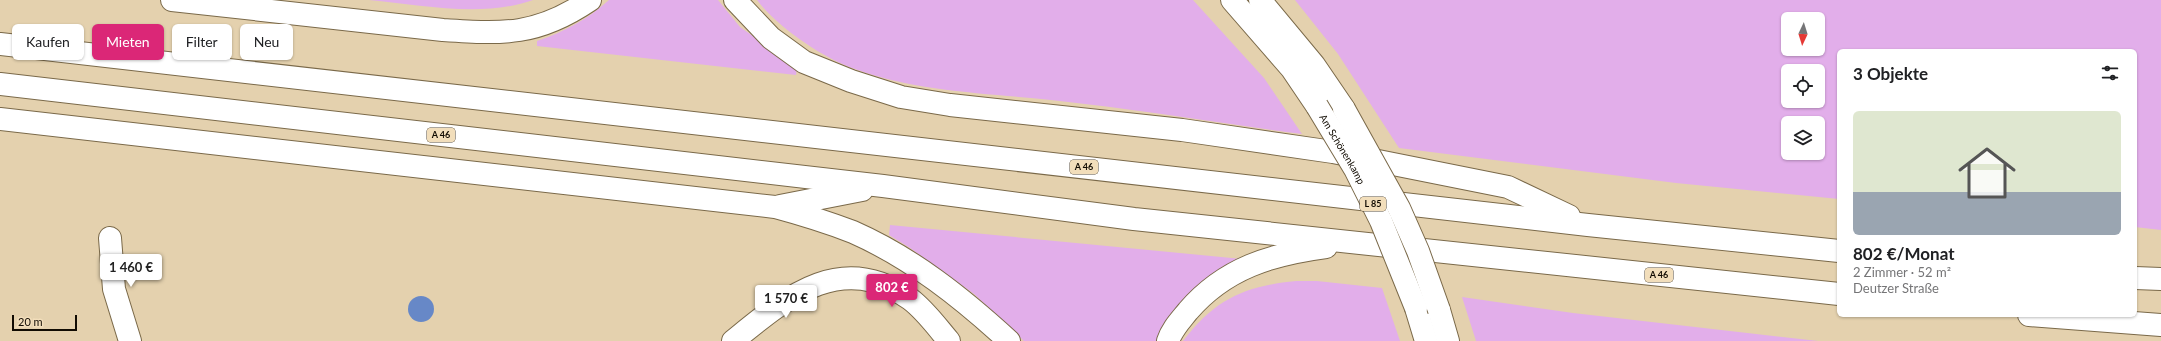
<!DOCTYPE html>
<html lang="de">
<meta charset="utf-8">
<style>
body{margin:0;font-family:Lato,sans-serif;background:#f2f2f2;color:#202124;height:100vh;display:flex;flex-direction:column;font-size:15px;white-space:nowrap}
*{box-sizing:border-box;margin:0}
p{font-size:13px;color:#757577}
.icon{flex:none;width:22px;height:22px;fill:none;stroke:currentColor;stroke-width:2;stroke-linecap:round;stroke-linejoin:round}
.map{position:relative;flex:1;overflow:hidden}
.sheet{position:absolute;left:1837px;top:49px;width:300px;height:268px;display:flex;flex-direction:column;background:#fff;border-radius:6px;box-shadow:0 1px 3px #0004}
.sheet>*{flex:none}
.hud{position:absolute;left:12px;top:24px;width:380px;height:36px;display:flex;gap:8px}
.needle{width:26px;rotate:184deg}
.tools{position:absolute;left:1781px;top:12px;display:grid;gap:8px}
.tools a{display:grid;place-items:center;width:44px;height:44px;border-radius:6px;background:#fff;box-shadow:0 1px 3px #0004;font-size:20px}
.scale{position:absolute;left:12px;bottom:10px;width:65px;box-sizing:border-box;padding-left:4px;border:2px solid #110b02;border-top:0;font-size:11px;line-height:14px;white-space:nowrap;color:#110b02;-webkit-text-stroke:3px #f2debb;paint-order:stroke}
.price{position:absolute;translate:-50% -34px;padding:0 9px;border-radius:4px;background:#fff;color:#222;font-size:13px;line-height:26px;filter:drop-shadow(0 1px 2px #0008)}
.price::after{content:'';position:absolute;left:50%;top:24px;width:12px;height:9px;margin-left:-6px;background:inherit;clip-path:polygon(0 0,100% 0,50% 100%)}
.price.on{background:#db2777;color:#fff}
ul{padding:0;list-style:none}
li{display:grid;align-content:center;gap:8px;height:212px;padding:0 16px}
li+li{border-top:1px solid #e0e0e0}
li span{display:grid;place-items:center;height:124px;border-radius:6px;color:#555}
li>.icon{margin-inline-start:auto}
span .icon{width:72px;height:72px;fill:#fffc;stroke-width:1}
li b{font-size:17px}
h2{display:flex;justify-content:space-between;align-items:center;height:48px;padding:0 16px;font-size:17px}
.tag{padding:0 14px;border-radius:6px;background:#fff;box-shadow:0 1px 3px #0004;font-size:14px;line-height:36px}
.tag.on{background:#db2777;color:#fff}
.map>svg:first-child{display:block}
.green{fill:#e2aeea;fill-rule:evenodd}
.water{fill:#6788c7}
.lines{fill:none;stroke-linecap:round;stroke-linejoin:round}
.minor-casing{stroke:#7a6949;stroke-width:24}
.major-casing{stroke:#7a6949;stroke-width:24}
.highway-casing{stroke:#7a6949;stroke-width:24}
.minor{stroke:#fff;stroke-width:22}
.major{stroke:#fff;stroke-width:22}
.highway{stroke:#fff;stroke-width:22}
.major-bridge-casing{stroke:#7a6949;stroke-width:24;stroke-linecap:butt}
.major-bridge{stroke:#fff;stroke-width:22}
.labels{text-anchor:middle;stroke-width:3;stroke-linejoin:round;paint-order:stroke}
.shield{fill:#f2debb;stroke:#544a3a;stroke-width:1}
.shield-label{font-size:9px;font-weight:bold;fill:#110b02}
.street-label{font-size:10px;fill:#110b02;stroke:#f2debb}
</style>
<div class="map">
<svg width="2161" height="341" viewBox="0 0 2161 341">
<rect width="100%" height="100%" fill="#e4d1ae"/>
<g class="green">
<path d="M369,0H533C482,18 422,5 369,0Z"/>
<path d="M609,0H718L740,27L797,67L796,75L537,46V41C564,32 588,19 609,0Z"/>
<path d="M757,0H1193L1264,78L1302,134C1218,123 1135,109 1051,100C986,93 917,92 855,69C823,58 777,27 757,0Z"/>
<path d="M1295,0H2161V230L2135,227V51H1839V199L1676,183L1399,148L1338,54ZM1788,19H1818V49H1788ZM1788,71H1818V101H1788ZM1788,123H1818V153H1788Z"/>
<polygon points="890,225 1242,259 1159,341 1024,341 974,294 910,248 889,235"/>
<path d="M1296,281H1317L1382,288L1400,341H1183C1215,299 1245,286 1296,281Z"/>
<polygon points="1462,297 1573,313 1818,341 1476,341"/>
</g>
<circle class="water" cx="421" cy="309" r="13"/>
<g class="lines">
<g class="minor-casing">
<g id="minor">
<polyline points="110,238 114,289 130,341"/>
<path d="M733,341C787,297 841,250 910,299C925,310 937,327 949,341"/>
</g>
</g>
<g class="major-casing">
<g id="major">
<polyline points="1232,0 1292,69 1317,106"/>
<polyline points="1260,0 1314,65 1344,109"/>
<polyline points="1416,308 1426,341"/>
<polyline points="1439,310 1448,341"/>
</g>
</g>
<g class="highway-casing">
<g id="highway">
<path d="M172,0L443,30C504,34 537,36 590,0"/>
<polyline points="735,0 771,38 804,62 851,81 901,97 950,105 1182,130 1333,152 1508,187 1569,216"/>
<polyline points="0,44 1588,225 1839,251"/>
<polyline points="0,84 883,186 1134,219 1839,294"/>
<path d="M0,119L775,207C801,214 827,222 853,232C912,258 962,298 1009,341"/>
<polyline points="780,206 862,190"/>
<polyline points="2135,278 2161,279"/>
<polyline points="2029,315 2161,325"/>
<path d="M1168,341C1172,329 1180,321 1188,311C1225,268 1272,254 1326,247"/>
</g>
</g>
<use href="#minor" class="minor"/>
<use href="#major" class="major"/>
<use href="#highway" class="highway"/>
<g class="major-bridge-casing">
<g id="major-bridge">
<path id="s1" d="M1317,106L1355,169L1381,221L1416,308"/>
<polyline points="1344,109 1399,208 1418,251 1439,310"/>
</g>
</g>
<use href="#major-bridge" class="major-bridge"/>
</g>
<g class="labels">
<g class="shield">
<rect x="427" y="128" width="28" height="14" rx="3"/>
<rect x="1070" y="160" width="28" height="14" rx="3"/>
<rect x="1360" y="197" width="26" height="14" rx="3"/>
<rect x="1645" y="268" width="28" height="14" rx="3"/>
</g>
<g class="shield-label">
<text x="441" y="138">A 46</text>
<text x="1084" y="170">A 46</text>
<text x="1373" y="207">L 85</text>
<text x="1659" y="278">A 46</text>
</g>
<g class="street-label">
<text dy="4" stroke="none"><textPath href="#s1" startOffset="50">Am Schönenkamp</textPath></text>
</g>
</g>
</svg>
<div class="tools">
<a><svg class="needle" viewBox="-14 -14 28 28"><path d="M0-13l5 13h-10z" fill="#e53935"/><path d="M0 13l5-13h-10z" fill="#757577"/></svg></a>
<a><svg class="icon" aria-label="locate" viewBox="0 0 24 24"><circle cx="12" cy="12" r="6"/><path d="M12 2v4M12 18v4M2 12h4M18 12h4"/></svg></a>
<a><svg class="icon" aria-label="layers" viewBox="0 0 24 24"><path d="M12 4l9 5-9 5-9-5zM3 14l9 5 9-5"/></svg></a>
</div>
<div class="scale">20 m</div>
<b class="price" style="left:131px;top:288px">1 460 €</b>
<b class="price on" style="left:892px;top:308px">802 €</b>
<b class="price" style="left:786px;top:319px">1 570 €</b>
<div class="hud">
<a class="tag">Kaufen</a>
<a class="tag on">Mieten</a>
<a class="tag">Filter</a>
<a class="tag">Neu</a>
</div>
<section class="sheet">
<h2>3 Objekte<svg class="icon" aria-label="filters" viewBox="0 0 24 24"><path d="M4 7h16M4 17h16"/><circle cx="9" cy="7" r="2"/><circle cx="15" cy="17" r="2"/></svg></h2>
<ul>
<li><span style="background:linear-gradient(#dfe7d0 65%,#9aa5b1 0)"><svg class="icon" aria-label="home" viewBox="0 0 24 24"><path d="M3 11l9-7 9 7M6 9v11h12V9"/></svg></span><div><b>802 €/Monat</b><p>2 Zimmer · 52 m²</p><p>Deutzer Straße</p></div></li>
</ul>
</section>
</div>
